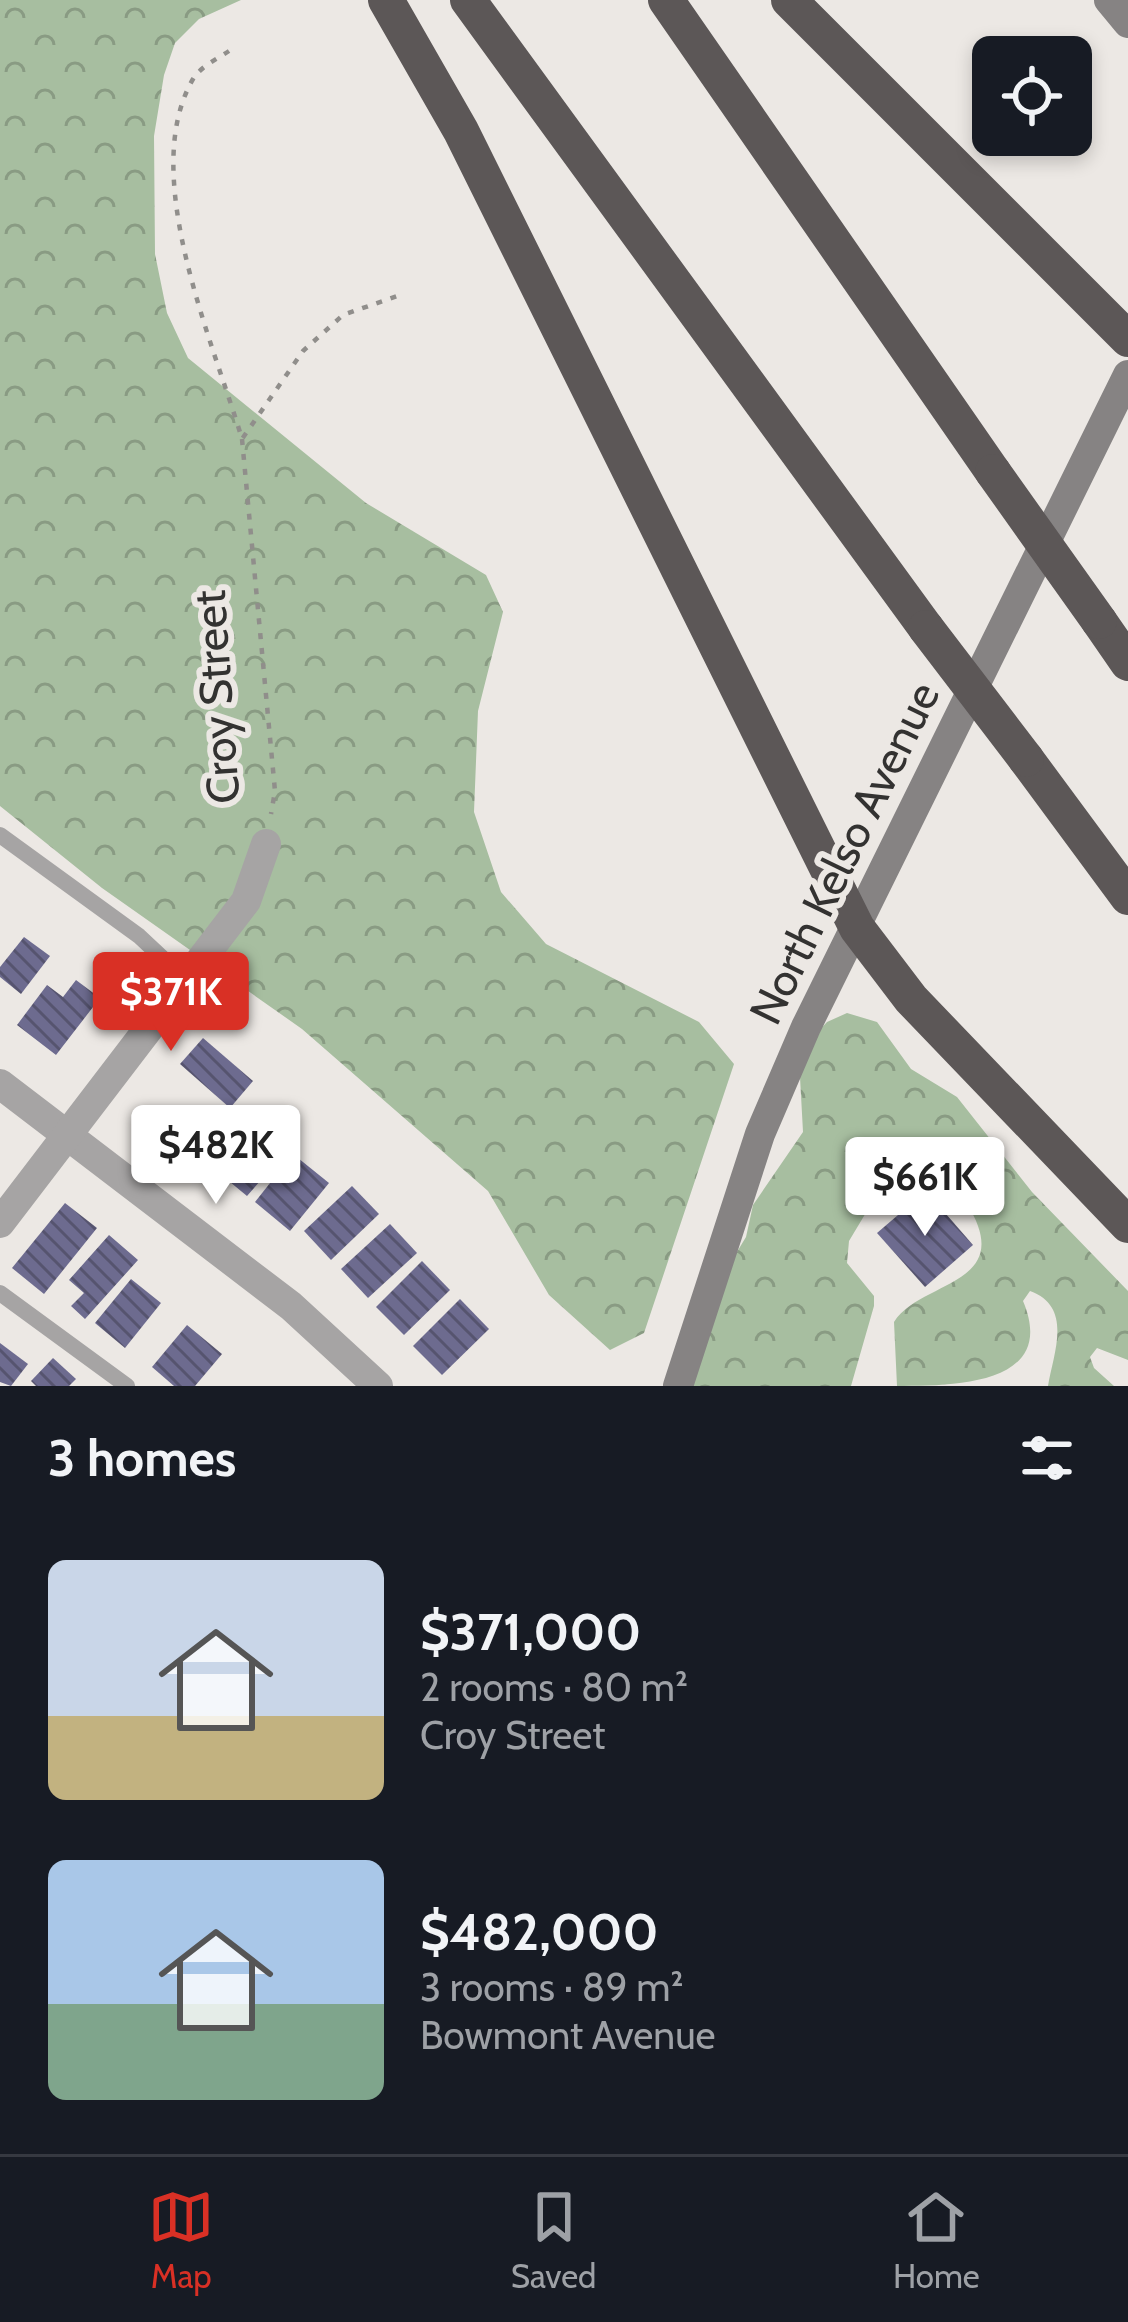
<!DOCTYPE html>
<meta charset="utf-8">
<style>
body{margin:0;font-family:Cabin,sans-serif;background:#20242c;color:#f1f3f6;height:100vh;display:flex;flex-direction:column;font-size:45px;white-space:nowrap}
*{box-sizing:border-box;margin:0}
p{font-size:39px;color:#9ea1a6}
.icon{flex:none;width:66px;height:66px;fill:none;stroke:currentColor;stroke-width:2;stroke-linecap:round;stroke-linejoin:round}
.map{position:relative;height:1386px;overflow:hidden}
.side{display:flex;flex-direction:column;background:#171b24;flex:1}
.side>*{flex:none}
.fabs{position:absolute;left:972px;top:36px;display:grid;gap:24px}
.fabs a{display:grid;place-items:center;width:120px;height:120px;border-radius:18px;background:#171b24;box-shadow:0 6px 18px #0003;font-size:60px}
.price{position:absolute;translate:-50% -102px;padding:0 27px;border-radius:12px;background:#fff;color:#222;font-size:39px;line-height:78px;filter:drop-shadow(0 3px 6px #0008)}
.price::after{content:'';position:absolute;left:50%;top:72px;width:36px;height:27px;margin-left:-18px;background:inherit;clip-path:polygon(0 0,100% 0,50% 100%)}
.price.on{background:#d93025;color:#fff}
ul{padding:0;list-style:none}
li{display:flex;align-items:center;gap:36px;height:300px;padding:0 48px}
li span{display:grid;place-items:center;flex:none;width:336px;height:240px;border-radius:18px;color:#555}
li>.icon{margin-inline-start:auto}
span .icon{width:144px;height:144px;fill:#fffc;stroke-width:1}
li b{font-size:51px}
h2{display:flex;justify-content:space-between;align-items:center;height:144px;padding:0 48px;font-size:51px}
.dock{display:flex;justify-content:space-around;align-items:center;height:168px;border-top:3px solid #363941;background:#171b24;font-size:33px;color:#9ea1a6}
.dock a{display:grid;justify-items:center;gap:6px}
.dock .on{color:#d93025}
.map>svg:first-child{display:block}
.forest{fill:url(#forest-crowns)}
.building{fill:url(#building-back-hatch)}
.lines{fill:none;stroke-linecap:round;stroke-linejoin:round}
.path{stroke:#908e8b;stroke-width:4.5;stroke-dasharray:6 9;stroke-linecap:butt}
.lane{stroke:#a6a4a4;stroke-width:16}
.street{stroke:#a6a4a4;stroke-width:30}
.secondary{stroke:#868383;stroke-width:30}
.highway{stroke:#5c5757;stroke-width:36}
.highway-bridge{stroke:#5c5757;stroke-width:36}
.labels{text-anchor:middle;stroke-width:12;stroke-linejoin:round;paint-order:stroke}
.street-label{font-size:45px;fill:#333231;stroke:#ece8e4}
</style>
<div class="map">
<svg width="1128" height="1386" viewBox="0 0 1128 1386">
<defs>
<pattern id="forest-crowns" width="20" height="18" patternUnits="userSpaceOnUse" patternTransform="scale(3)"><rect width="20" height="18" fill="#a7bea0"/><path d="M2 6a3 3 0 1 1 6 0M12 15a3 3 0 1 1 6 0" fill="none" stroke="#899b83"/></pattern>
<pattern id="building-back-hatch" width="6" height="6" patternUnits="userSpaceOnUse" patternTransform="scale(3)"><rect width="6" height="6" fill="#6d6b8f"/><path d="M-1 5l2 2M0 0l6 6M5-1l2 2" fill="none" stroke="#56546f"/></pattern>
</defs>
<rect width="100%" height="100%" fill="#ece8e4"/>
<g class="forest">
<polygon points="0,0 241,0 199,19 175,43 164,75 154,136 155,254 167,313 188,358 366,503 486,575 503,612 478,711 474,812 501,892 546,944 699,1022 734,1064 644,1333 610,1350 549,1295 488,1191 302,1029 102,888 0,806"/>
<path d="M847,1013L877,1022L911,1069L957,1097L1032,1192L1128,1291V1360L1097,1348L1090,1357L1094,1368L1114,1386H1048C1053,1354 1074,1307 1030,1291L1023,1301C1059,1386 952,1386 897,1386L894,1322C920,1280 1018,1286 967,1204L933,1194L867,1211L849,1241L847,1263L874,1296V1306L851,1386H685L729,1265L746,1237L753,1205L803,1132L800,1077L813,1037L827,1022Z"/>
</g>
<g class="building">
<polygon points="24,937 50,956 21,994 0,977 0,967"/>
<polygon points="76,980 100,998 56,1055 17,1025 47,985 63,997"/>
<polygon points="203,1038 253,1081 230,1108 180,1064"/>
<polygon points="260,1127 287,1150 247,1196 213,1168 237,1139 244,1144"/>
<polygon points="293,1154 329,1183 290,1231 255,1202"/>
<polygon points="352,1186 379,1214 331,1260 304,1231"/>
<polygon points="926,1191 973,1245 925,1287 877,1233"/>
<polygon points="65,1203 97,1228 44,1294 12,1268"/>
<polygon points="390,1224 417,1253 368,1298 341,1269"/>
<polygon points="109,1235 138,1260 85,1319 71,1306 84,1293 69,1280"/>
<polygon points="422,1261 450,1290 404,1335 376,1307"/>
<polygon points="131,1279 161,1303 125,1348 95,1323"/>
<polygon points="460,1299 489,1329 442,1375 413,1346"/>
<polygon points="187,1325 222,1354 195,1386 174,1386 152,1367"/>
<polygon points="0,1343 28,1364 11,1386 0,1382"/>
<polygon points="53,1358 76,1379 69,1386 36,1386 31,1381"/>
</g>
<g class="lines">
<g class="path">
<path d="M229,51C217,59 200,67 193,79C138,174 213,341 242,439L303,351L343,315L397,296"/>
<polyline points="242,439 275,791 271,814"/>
</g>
<g class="lane">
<polyline points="0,835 139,936 186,980"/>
<polyline points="0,1293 127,1386"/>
</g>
<g class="street">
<polyline points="0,1084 291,1306 378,1386"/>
<polyline points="0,1223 246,901 266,844"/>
</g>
<g class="secondary">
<polyline points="1109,0 1128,23"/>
<polyline points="678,1386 760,1134 806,1027 1128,375"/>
</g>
<g class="highway">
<polyline points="386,0 461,131 857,928 911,999 1128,1225"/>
<polyline points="468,0 926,628"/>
<polyline points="666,0 993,472"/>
<polyline points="789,0 1128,339"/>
<polyline points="1099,621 1128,663"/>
<polyline points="1026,759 1128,897"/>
</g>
<g class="highway-bridge">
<polyline points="993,472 1099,621"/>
<polyline points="926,628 1026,759"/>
</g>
</g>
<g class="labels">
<g class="street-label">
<text transform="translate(216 697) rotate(-94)" y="16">Croy Street</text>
<text transform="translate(844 853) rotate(-64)" y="16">North Kelso Avenue</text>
</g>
</g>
</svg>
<div class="fabs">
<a><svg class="icon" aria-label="locate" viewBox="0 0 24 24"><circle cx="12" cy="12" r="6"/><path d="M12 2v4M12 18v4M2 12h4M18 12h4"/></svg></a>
</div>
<b class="price on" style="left:171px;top:1054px">$371K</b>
<b class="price" style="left:216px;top:1207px">$482K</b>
<b class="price" style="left:925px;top:1239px">$661K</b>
</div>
<section class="side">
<h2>3 homes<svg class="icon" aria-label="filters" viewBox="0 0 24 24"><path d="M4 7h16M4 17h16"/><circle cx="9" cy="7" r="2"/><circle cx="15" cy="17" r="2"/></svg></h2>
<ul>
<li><span style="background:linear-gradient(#c9d6e8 65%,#c2b280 0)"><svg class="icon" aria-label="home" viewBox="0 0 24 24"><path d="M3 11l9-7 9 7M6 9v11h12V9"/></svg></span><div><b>$371,000</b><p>2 rooms · 80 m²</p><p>Croy Street</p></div></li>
<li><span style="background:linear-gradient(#a9c7e8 60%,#7fa58c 0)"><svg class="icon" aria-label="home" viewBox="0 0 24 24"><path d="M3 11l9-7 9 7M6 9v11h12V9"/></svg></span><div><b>$482,000</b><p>3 rooms · 89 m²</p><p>Bowmont Avenue</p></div></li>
</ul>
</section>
<nav class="dock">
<a class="on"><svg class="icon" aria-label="map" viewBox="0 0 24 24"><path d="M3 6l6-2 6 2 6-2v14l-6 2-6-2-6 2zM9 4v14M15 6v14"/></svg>Map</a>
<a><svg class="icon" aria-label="saved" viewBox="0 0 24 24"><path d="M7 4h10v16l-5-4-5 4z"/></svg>Saved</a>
<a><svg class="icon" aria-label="home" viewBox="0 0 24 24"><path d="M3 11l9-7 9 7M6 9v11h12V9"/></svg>Home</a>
</nav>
